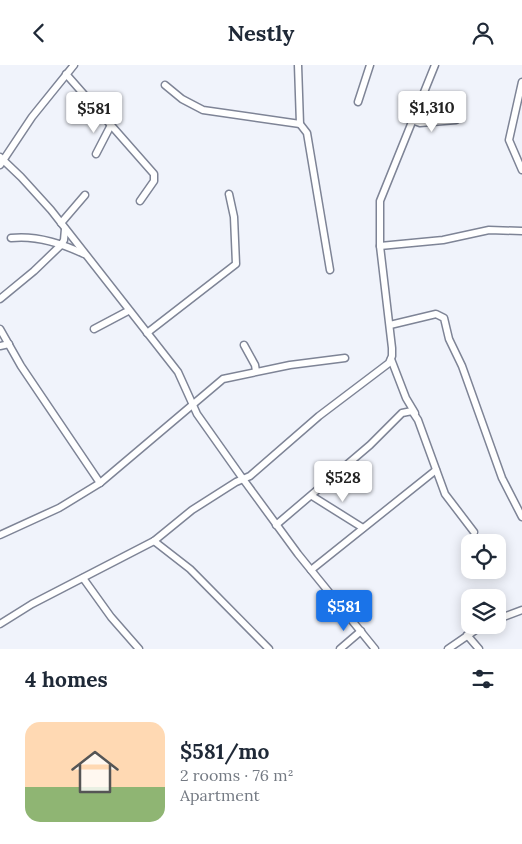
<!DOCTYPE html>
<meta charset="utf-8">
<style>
body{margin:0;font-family:Lora,serif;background:#f6f6f7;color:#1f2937;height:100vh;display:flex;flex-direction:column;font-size:19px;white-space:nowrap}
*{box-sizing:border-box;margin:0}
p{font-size:16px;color:#747a83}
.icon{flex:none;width:28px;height:28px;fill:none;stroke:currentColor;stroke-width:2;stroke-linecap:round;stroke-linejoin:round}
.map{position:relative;height:584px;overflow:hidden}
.side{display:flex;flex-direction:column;background:#fff;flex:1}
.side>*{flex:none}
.tools{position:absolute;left:461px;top:469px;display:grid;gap:10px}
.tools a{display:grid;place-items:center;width:45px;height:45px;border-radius:10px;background:#fff;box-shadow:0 2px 12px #0003;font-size:25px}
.price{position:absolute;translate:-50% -42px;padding:0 11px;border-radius:5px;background:#fff;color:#222;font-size:16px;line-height:32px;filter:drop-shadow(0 1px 2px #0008)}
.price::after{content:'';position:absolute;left:50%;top:30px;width:15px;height:11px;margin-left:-8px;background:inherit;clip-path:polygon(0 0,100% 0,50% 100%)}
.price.active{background:#1a73e8;color:#fff}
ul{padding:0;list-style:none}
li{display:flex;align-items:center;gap:15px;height:125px;padding:0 25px}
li+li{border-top:1px solid #e0e1e3}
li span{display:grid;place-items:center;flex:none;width:140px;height:100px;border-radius:15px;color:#555}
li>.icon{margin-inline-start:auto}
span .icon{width:60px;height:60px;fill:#fffc;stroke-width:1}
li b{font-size:21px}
h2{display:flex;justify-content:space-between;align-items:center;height:60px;padding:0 25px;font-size:21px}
header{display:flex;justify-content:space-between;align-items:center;height:65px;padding:0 25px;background:#fff;font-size:22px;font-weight:800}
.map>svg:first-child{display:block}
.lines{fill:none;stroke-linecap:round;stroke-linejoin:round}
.minor-casing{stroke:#7e8496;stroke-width:9}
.minor{stroke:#fff;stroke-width:6}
</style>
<header><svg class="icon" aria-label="back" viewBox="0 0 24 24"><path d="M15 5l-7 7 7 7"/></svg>Nestly<svg class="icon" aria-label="person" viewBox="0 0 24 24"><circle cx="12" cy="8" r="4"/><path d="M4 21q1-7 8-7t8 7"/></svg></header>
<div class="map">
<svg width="522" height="584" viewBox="0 0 522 584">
<rect width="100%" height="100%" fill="#f0f3fb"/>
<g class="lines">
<g class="minor-casing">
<g id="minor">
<polyline points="298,0 300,59 307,68 330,205"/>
<polyline points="66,9 154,109 154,116 140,136"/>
<polyline points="522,17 509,75 522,105"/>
<polyline points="165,20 182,34 203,45 300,59"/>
<polyline points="358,37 370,0"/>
<polyline points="412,55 420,58 456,55"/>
<polyline points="96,89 111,60"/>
<polyline points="0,92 21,112 51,145 178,307 197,349 243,414 298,489 375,584"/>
<polyline points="0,100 32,52 74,0"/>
<polyline points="61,158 85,130"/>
<path d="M11,173C37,170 61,178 84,189"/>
<polyline points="380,181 443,175 489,165 522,166"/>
<polyline points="0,234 34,206 61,180 64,175 65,164"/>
<polyline points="390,260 436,249 444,253 449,274 462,301 502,413 522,452"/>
<polyline points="0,264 21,301 100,418"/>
<polyline points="94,264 128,246"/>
<polyline points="147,268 236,199 234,152 229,129"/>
<polyline points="244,280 255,300 256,306"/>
<polyline points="0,281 9,279"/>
<polyline points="391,294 406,333 415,348"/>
<polyline points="312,431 363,463"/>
<polyline points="276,460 370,380 402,348 412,346 418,355 445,429 474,467"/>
<polyline points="0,470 59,443 100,418 223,314 290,300 345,293"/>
<polyline points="154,476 190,504 269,584"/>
<polyline points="311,505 436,405"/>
<polyline points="83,513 111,552 139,584"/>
<polyline points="498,554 522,545"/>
<polyline points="0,559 32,539 154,476 192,445 236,417 250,411 319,351 389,298 392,291 392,283 380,181 380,136 435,0"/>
<polyline points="467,570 479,584"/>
<polyline points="340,584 361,566"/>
<polyline points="448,584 483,560"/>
</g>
</g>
<use href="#minor" class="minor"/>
</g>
</svg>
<div class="tools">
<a><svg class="icon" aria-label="locate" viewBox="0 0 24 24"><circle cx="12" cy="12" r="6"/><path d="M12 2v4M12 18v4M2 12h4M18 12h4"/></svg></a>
<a><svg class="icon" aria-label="layers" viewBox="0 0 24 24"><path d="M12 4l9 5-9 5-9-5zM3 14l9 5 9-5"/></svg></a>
</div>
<b class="price" style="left:432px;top:68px">$1,310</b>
<b class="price" style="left:94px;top:69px">$581</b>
<b class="price" style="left:343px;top:438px">$528</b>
<b class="price active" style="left:344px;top:567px">$581</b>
</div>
<section class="side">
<h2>4 homes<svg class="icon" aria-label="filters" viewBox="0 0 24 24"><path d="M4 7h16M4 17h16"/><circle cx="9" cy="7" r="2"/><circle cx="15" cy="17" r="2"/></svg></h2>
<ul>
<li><span style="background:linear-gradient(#ffd9b3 65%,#8fb573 0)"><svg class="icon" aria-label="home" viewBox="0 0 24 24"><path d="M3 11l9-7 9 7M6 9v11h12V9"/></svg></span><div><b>$581/mo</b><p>2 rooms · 76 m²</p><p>Apartment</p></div></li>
</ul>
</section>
